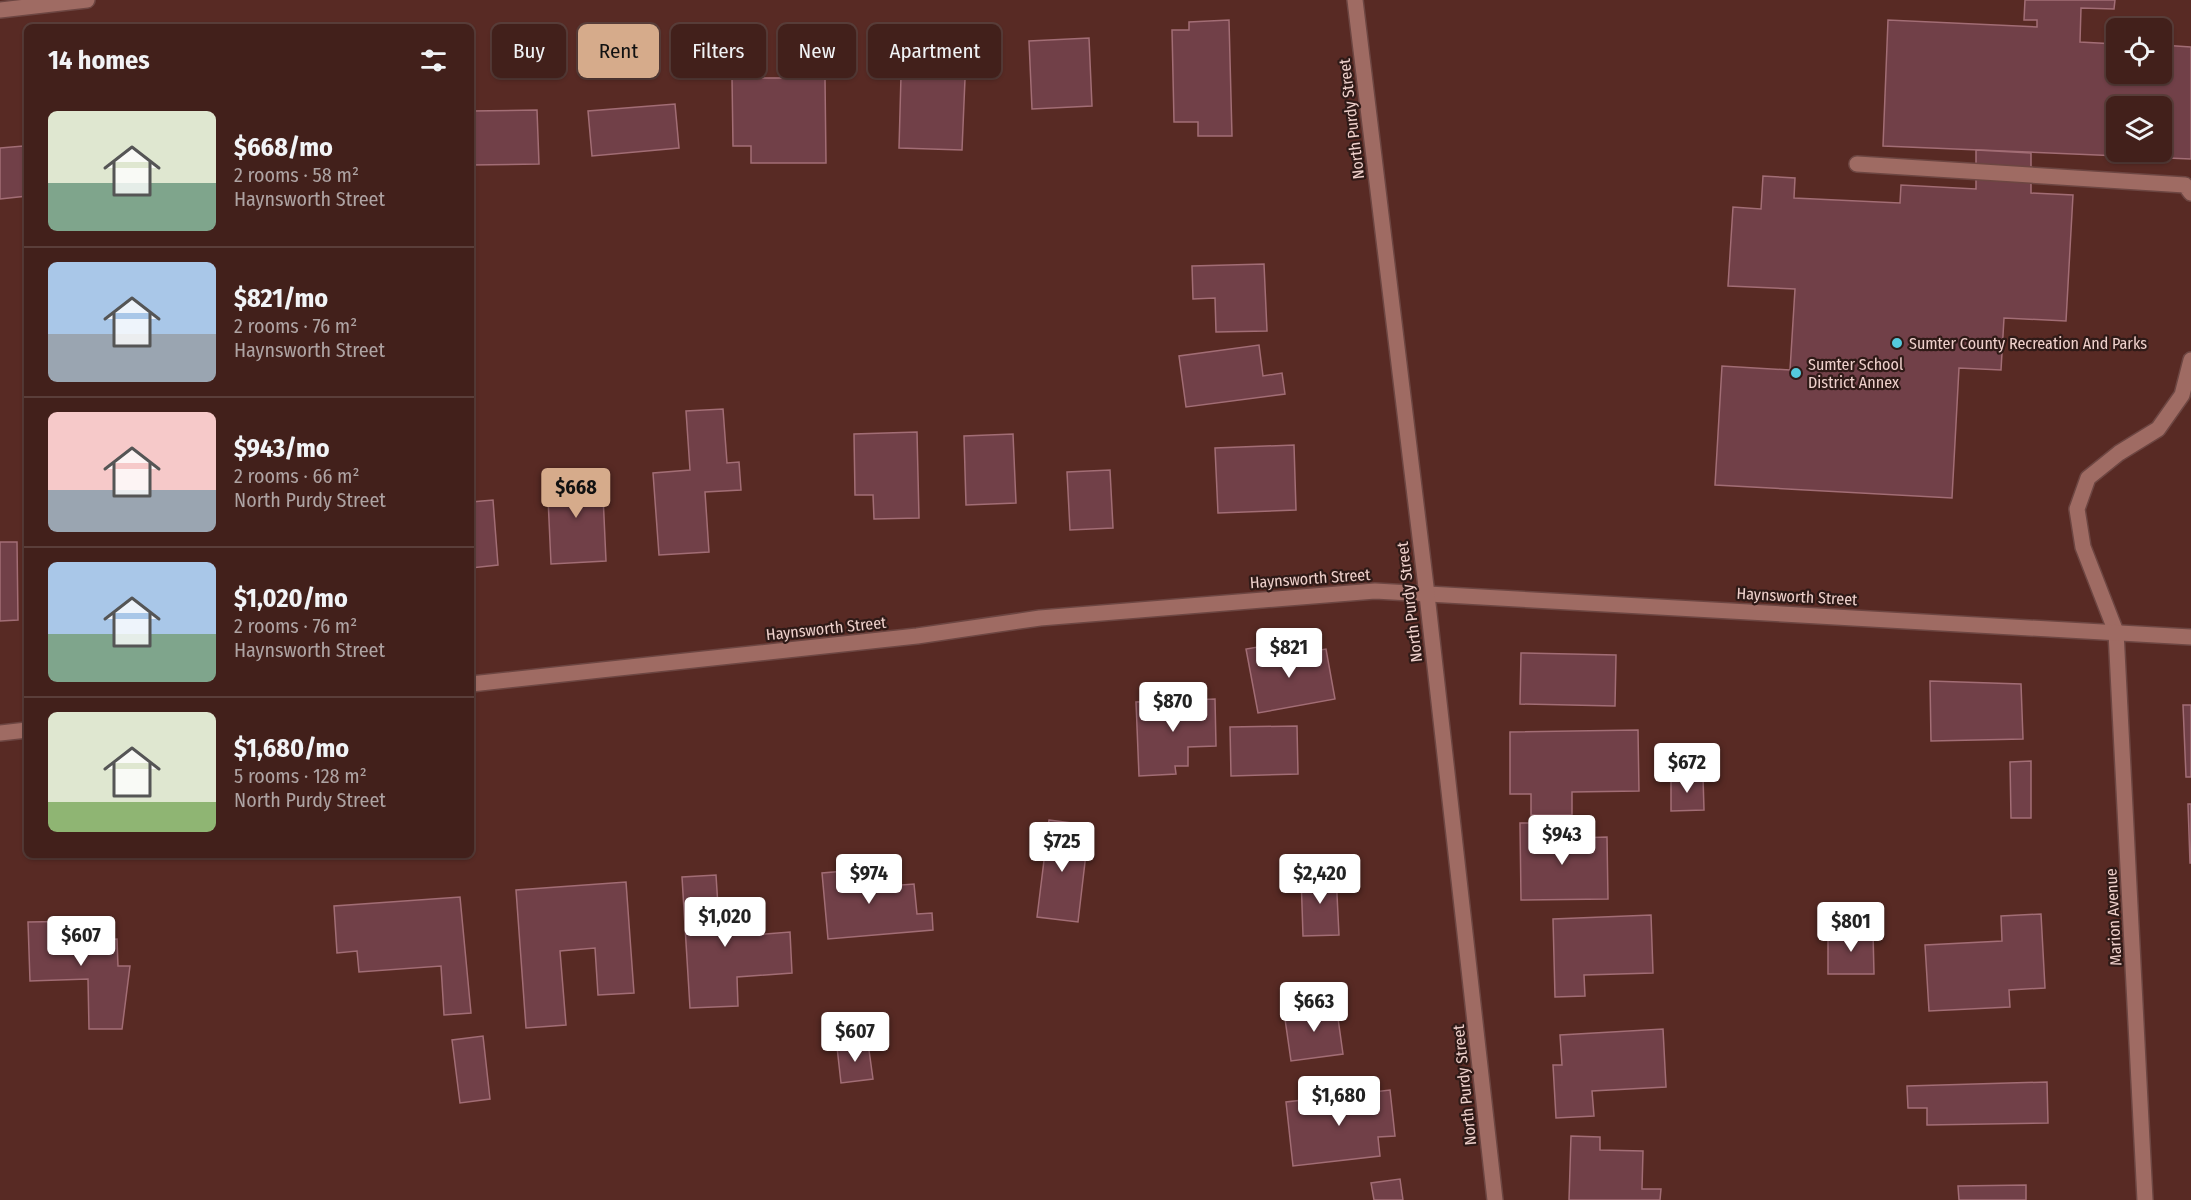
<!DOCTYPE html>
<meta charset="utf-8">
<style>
body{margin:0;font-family:"Fira Sans Condensed",sans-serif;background:#492824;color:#f1f3f6;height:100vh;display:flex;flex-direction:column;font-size:22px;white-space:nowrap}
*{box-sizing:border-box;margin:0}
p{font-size:20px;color:#aea3a3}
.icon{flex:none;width:33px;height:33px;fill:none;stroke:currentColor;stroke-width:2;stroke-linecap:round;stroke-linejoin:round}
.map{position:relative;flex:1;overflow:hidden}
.drawer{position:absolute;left:24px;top:24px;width:450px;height:834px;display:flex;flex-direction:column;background:#42201b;border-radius:9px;box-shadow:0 2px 4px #0004,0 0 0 2px #5a3e3a}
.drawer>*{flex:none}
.top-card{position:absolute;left:492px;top:24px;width:570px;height:54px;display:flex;gap:12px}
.buttons{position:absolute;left:2106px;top:18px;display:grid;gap:12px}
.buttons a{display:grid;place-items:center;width:66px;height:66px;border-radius:9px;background:#42201b;box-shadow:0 2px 4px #0004,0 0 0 2px #5a3e3a;font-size:30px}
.price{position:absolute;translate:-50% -51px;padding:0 14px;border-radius:6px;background:#fff;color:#222;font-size:20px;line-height:39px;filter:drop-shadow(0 2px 3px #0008)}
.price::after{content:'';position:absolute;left:50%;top:36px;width:18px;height:14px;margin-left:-9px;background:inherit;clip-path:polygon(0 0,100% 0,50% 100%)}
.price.on{background:#d6ab8b;color:#111}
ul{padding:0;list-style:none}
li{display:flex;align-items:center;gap:18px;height:150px;padding:0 24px}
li+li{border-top:2px solid #5a3e3a}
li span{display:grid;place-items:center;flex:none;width:168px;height:120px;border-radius:9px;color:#555}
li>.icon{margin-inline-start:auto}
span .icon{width:72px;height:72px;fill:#fffc;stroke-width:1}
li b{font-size:26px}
h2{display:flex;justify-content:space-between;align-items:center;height:72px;padding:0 24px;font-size:26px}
.chip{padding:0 21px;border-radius:9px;background:#42201b;box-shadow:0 2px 4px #0004,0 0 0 2px #5a3e3a;font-size:21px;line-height:54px}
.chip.on{background:#d6ab8b;color:#111}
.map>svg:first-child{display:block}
.building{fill:#714048;stroke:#a26d75;stroke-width:1.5;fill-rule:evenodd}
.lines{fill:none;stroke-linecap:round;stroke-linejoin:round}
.service-casing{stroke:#6d4642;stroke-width:18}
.minor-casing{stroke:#6d4642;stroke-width:18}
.tertiary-casing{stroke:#6d4642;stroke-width:18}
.service{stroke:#9f6b63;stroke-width:15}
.minor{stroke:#9f6b63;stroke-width:15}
.tertiary{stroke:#9f6b63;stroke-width:15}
.poi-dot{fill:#54cadd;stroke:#2f1a17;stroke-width:2}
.labels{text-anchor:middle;stroke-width:4.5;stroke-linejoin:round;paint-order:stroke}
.street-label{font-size:16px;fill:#efd1cc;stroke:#2f1a17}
.poi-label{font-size:16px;fill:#efd1cc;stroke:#2f1a17;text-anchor:start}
</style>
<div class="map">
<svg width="2191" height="1200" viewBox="0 0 2191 1200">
<rect width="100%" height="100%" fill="#582a24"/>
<g class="building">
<path d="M2025,0H2115L2114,9L2081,8L2080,42L2116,44V74H2162V45L2191,47V159L1883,146L1888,20L2037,27V20H2024ZM2116,106H2162V152H2116Z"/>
<polygon points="1229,20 1232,136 1198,136 1198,122 1174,122 1172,30 1189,30 1189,22"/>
<polygon points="1089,38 1092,106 1032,109 1029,41"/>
<polygon points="901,76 965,79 962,150 899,148"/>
<polygon points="732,78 825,78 826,163 751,163 751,146 733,146"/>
<polygon points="675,104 679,148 592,156 588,111"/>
<polygon points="537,110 539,164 471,165 471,111"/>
<polygon points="23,146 27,196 0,199 0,148"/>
<polygon points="1976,150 2031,153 2031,193 2073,195 2066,321 2004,318 2001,370 1959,368 1952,498 1715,485 1722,366 1790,370 1795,289 1728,286 1733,207 1761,209 1763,176 1795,178 1794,198 1900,203 1901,185 1976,189"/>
<polygon points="1264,264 1267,331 1216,332 1215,298 1193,299 1192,266"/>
<polygon points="1259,345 1263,376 1282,373 1285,394 1186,407 1179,356"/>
<polygon points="723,409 727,463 739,462 741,490 705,492 709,552 659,555 653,473 690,470 686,411"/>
<polygon points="917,432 919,518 874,519 873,495 855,495 854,434"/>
<polygon points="1013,434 1016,503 966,505 964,436"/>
<polygon points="1294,445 1296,510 1218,513 1215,448"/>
<polygon points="1110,470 1113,528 1070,530 1067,472"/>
<polygon points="602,473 606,561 551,564 547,476"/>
<polygon points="493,500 498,565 471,568 471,502"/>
<polygon points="0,542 17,542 18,620 0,621"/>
<polygon points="1269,645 1272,658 1326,649 1335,699 1258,713 1246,649"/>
<polygon points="1521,653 1616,655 1615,706 1520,704"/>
<polygon points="1930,681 2021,684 2023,739 1931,741"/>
<polygon points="1215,699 1216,746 1188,747 1188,766 1175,766 1176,774 1139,776 1136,702"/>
<polygon points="2183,705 2191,705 2191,777 2186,777"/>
<polygon points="1297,726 1298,774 1231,776 1230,727"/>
<polygon points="1638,730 1639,791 1572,792 1572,815 1531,815 1531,794 1510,794 1510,732"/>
<polygon points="2031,761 2031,818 2011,818 2010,762"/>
<polygon points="1703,776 1704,810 1671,811 1671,777"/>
<polygon points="2188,804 2191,804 2191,863 2190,863"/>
<polygon points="1049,820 1079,824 1077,844 1087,845 1078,922 1037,917"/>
<polygon points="1520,823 1547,823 1547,839 1607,837 1608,899 1521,900"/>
<polygon points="873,855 875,887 914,884 917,914 932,913 933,930 828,939 822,873 857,870 856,856"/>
<polygon points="1336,874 1339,935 1303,936 1301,875"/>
<polygon points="716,875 719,922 753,920 754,935 790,932 792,973 737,977 738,1006 690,1008 682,877"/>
<polygon points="626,882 634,993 598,995 595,948 560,951 566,1025 526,1028 516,890"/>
<polygon points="460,897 471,1013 444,1015 441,966 359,972 357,951 337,953 334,906"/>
<polygon points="2041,914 2045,988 2009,990 2010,1007 1929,1011 1925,945 2002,941 2001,916"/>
<polygon points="1651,915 1653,973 1584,975 1585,996 1555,997 1553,919"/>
<polygon points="90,921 91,940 117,939 118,966 130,966 122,1029 89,1029 88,979 30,981 28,922"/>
<polygon points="1828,932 1873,932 1874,974 1828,974"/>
<polygon points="1336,1004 1343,1054 1291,1061 1284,1012"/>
<polygon points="1663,1029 1666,1087 1592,1091 1594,1116 1556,1118 1553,1065 1562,1065 1560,1035"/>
<polygon points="483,1036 490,1099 460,1103 452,1040"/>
<polygon points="868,1043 873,1079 841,1083 837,1047"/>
<polygon points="2047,1082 2048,1123 1927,1125 1927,1108 1908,1108 1907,1086"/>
<polygon points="1390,1090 1395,1136 1378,1137 1380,1156 1293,1166 1286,1102"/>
<polygon points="1571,1136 1600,1137 1600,1150 1643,1151 1642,1189 1661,1189 1660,1200 1569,1200"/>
<polygon points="1400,1179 1403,1200 1374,1200 1371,1183"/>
<polygon points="2026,1185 2026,1200 1959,1200 1958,1186"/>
</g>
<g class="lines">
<g class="service-casing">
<g id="service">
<polyline points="1857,164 2185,185 2191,193"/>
<polyline points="2116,632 2083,547 2077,509 2088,478 2119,453 2158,429 2182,395 2191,360"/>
</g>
</g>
<g class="minor-casing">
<g id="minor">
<polyline points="0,10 87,0"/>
<polyline points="2116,632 2145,1200"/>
<polyline points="471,684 917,636 1040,618 1375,591 2191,637"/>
<polyline points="0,733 27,730"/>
</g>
</g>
<g class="tertiary-casing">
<polyline id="tertiary" points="1355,0 1427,595 1495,1200"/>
</g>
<use href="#service" class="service"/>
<use href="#minor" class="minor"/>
<use href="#tertiary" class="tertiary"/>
</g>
<g class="poi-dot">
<circle cx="1897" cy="343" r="6"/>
<circle cx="1796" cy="373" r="6"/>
</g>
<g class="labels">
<g class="street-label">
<text transform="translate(1351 119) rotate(-97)" y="6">North Purdy Street</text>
<text transform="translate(1310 578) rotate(-4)" y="6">Haynsworth Street</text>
<text transform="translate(1797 596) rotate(3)" y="6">Haynsworth Street</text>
<text transform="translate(1409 602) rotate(-97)" y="6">North Purdy Street</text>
<text transform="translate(826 628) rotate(-6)" y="6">Haynsworth Street</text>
<text transform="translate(2113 917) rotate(-93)" y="6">Marion Avenue</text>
<text transform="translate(1464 1085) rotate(-96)" y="6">North Purdy Street</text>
</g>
<g class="poi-label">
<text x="1909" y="349">Sumter County Recreation And Parks</text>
<text x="1808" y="370">Sumter School<tspan x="1808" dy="18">District Annex</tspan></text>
</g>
</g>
</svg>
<div class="buttons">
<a><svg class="icon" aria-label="locate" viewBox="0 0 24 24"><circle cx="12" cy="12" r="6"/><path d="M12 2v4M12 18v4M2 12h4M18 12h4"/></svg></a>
<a><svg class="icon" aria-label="layers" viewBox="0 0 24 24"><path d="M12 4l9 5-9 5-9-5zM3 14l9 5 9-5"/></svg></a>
</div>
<b class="price on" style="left:576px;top:519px">$668</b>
<b class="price" style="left:1289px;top:679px">$821</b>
<b class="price" style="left:1173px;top:733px">$870</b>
<b class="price" style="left:1687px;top:794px">$672</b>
<b class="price" style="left:1562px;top:866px">$943</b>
<b class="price" style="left:1062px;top:873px">$725</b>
<b class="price" style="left:869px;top:905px">$974</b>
<b class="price" style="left:1320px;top:905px">$2,420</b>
<b class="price" style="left:725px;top:948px">$1,020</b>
<b class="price" style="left:1851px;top:953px">$801</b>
<b class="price" style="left:81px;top:967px">$607</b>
<b class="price" style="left:1314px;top:1033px">$663</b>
<b class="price" style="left:855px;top:1063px">$607</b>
<b class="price" style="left:1339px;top:1127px">$1,680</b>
<div class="top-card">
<a class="chip">Buy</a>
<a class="chip on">Rent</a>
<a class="chip">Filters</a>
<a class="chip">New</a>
<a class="chip">Apartment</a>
</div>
<section class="drawer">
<h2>14 homes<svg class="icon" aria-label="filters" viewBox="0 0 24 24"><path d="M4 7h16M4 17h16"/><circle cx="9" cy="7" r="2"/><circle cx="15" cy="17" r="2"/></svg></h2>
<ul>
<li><span style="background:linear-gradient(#dfe7d0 60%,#7fa58c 0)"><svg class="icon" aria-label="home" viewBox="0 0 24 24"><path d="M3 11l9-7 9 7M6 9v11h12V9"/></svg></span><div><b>$668/mo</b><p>2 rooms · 58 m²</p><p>Haynsworth Street</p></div></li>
<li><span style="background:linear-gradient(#a9c7e8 60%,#9aa5b1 0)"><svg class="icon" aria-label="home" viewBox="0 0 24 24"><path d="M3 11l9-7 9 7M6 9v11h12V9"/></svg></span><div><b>$821/mo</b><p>2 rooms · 76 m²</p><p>Haynsworth Street</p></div></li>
<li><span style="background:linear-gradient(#f6c9c9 65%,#9aa5b1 0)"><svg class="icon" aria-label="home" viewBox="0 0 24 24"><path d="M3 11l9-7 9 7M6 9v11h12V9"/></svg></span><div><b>$943/mo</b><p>2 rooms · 66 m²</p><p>North Purdy Street</p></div></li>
<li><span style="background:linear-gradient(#a9c7e8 60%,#7fa58c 0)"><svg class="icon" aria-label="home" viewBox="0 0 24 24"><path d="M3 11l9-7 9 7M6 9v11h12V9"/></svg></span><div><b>$1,020/mo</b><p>2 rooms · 76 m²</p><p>Haynsworth Street</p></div></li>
<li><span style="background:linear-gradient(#dfe7d0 75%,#8fb573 0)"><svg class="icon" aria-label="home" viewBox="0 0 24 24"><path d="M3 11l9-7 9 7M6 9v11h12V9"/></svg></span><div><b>$1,680/mo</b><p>5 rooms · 128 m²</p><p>North Purdy Street</p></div></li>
</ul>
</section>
</div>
